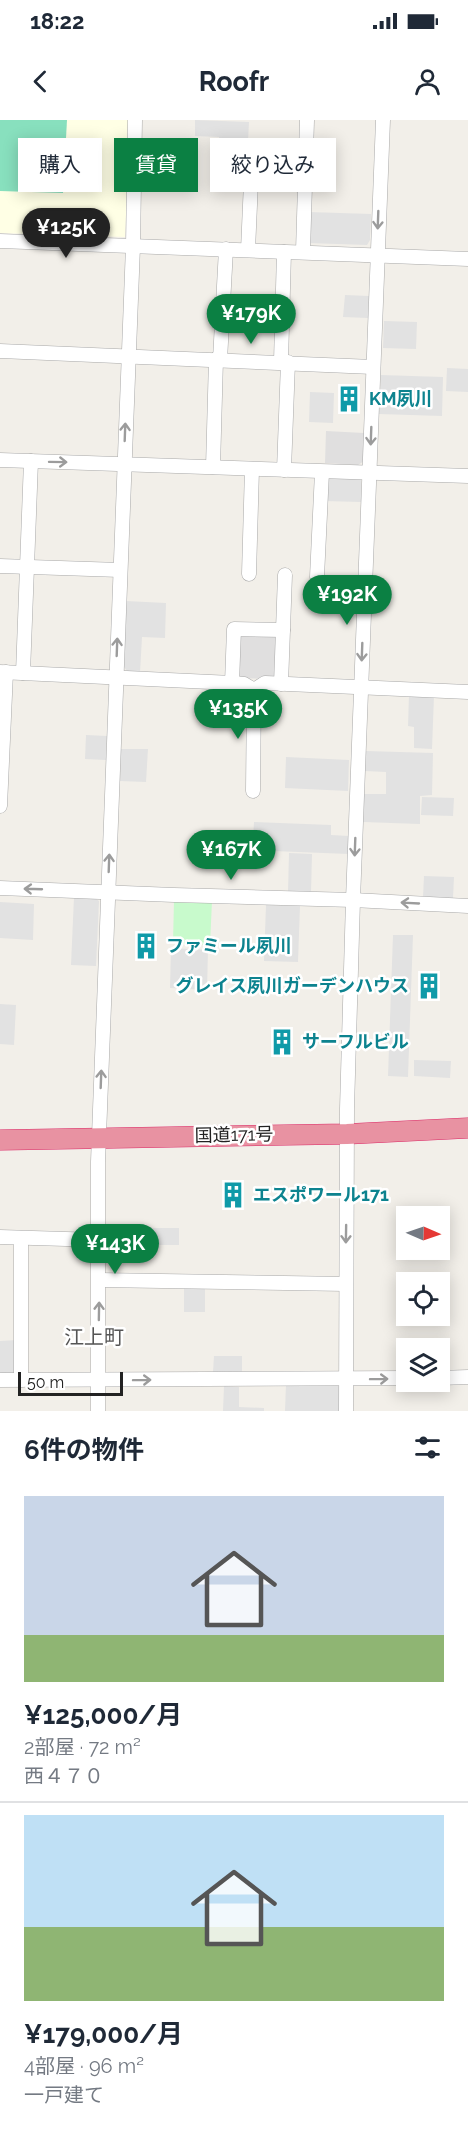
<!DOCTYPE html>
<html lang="ja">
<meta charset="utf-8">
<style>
body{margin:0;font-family:Raleway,"Noto Sans JP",sans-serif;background:#f6f6f7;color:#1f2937;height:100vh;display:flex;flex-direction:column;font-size:22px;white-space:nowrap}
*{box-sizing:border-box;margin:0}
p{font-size:20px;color:#747a83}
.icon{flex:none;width:33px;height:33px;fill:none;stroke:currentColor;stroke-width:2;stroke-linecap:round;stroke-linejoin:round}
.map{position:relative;height:1291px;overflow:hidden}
.sheet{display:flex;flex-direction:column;background:#fff;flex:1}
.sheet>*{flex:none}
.hud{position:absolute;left:18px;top:18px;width:432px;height:54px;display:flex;gap:12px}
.needle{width:39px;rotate:92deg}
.controls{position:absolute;left:396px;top:1086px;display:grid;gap:12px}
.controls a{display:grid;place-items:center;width:54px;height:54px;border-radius:0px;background:#fff;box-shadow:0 3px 15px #0003;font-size:30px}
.scale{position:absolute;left:18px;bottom:15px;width:105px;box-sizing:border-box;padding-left:6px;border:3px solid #222;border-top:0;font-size:16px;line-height:21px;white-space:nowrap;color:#222;-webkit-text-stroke:4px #fff;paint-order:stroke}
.price{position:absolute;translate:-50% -51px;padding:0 14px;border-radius:21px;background:#0b8043;color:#fff;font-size:20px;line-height:39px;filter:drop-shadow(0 2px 3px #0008)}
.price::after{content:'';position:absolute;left:50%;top:36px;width:18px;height:14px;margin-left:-9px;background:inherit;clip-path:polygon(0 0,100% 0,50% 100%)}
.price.selected{background:#222;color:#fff}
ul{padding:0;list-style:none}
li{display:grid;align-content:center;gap:12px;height:318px;padding:0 24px}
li+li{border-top:2px solid #e0e1e3}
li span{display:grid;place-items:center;height:186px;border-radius:0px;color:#555}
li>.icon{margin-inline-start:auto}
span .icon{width:108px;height:108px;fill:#fffc;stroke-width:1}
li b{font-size:26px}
h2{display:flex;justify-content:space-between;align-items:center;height:72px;padding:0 24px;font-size:26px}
.chip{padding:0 21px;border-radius:0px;background:#fff;box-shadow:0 3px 15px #0003;font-size:21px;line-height:54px}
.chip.selected{background:#0b8043;color:#fff}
.status{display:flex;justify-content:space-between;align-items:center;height:42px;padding:0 30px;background:#fff;direction:ltr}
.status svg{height:16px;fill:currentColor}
header{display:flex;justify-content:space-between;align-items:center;height:78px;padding:0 24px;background:#fff;font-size:27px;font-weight:700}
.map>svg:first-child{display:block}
.residential{fill:#e0dfdf}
.education{fill:#ffffe5}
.park{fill:#c8facc}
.pitch{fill:#88e0be}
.parking{fill:#e2e2e2}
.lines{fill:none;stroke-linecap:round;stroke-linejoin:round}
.minor-casing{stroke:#a9a9a9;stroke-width:15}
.highway-casing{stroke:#dc2a67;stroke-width:21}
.minor{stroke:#fff;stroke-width:14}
.highway{stroke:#e892a2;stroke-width:20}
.oneway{stroke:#9c9c9c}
.labels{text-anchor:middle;stroke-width:5;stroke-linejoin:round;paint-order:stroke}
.culture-label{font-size:18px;font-weight:bold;fill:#0d838f;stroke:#fff;text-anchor:start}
.street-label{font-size:18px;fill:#222;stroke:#fff}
.neighbourhood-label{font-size:20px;fill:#555;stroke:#fff}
</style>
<div class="status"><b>18:22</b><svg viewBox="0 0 49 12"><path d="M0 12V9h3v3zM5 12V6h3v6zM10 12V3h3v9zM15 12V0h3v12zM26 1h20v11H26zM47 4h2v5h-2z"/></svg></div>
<header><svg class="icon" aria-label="back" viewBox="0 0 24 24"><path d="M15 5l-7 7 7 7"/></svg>Roofr<svg class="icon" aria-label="person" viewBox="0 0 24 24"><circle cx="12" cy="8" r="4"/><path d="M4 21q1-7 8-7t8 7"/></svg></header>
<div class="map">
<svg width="468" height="1291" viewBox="0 0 468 1291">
<rect width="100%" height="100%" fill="#f2efe9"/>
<g class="residential">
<polygon points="326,311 364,313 364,341 358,345 325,343"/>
<polygon points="235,513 276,515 275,559 234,558"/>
</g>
<polygon class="education" points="0,0 130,0 125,117 0,113"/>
<polygon class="park" points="174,780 212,781 210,825 173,823"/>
<polygon class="pitch" points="0,0 67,0 63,73 0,71"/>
<g class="parking">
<polygon points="195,0 249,2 246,59 218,58 219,17 195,16"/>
<polygon points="309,92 371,94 370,120 367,125 307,123"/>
<polygon points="345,175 369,176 368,198 343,197"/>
<polygon points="384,201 417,202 416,229 383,228"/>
<polygon points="447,248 468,249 468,272 446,271"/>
<polygon points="381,255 443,257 442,296 379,294"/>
<polygon points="310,272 334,273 333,303 309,302"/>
<polygon points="325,355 359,356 361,360 361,382 324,381"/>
<polygon points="126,481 166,483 165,518 142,517 140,553 128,552 124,547"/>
<polygon points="409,575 434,576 432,629 414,628 414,607 408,606"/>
<polygon points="86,615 107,616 106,640 85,639"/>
<polygon points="121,629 148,629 146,662 120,661"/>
<polygon points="366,631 433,633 432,675 420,676 420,704 363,702 364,674 386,674 386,652 365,651"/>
<polygon points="286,637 349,640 348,671 285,668"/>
<polygon points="422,677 454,678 453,696 421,695"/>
<polygon points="254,702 331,705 331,715 349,716 349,734 219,729 220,717 253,719"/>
<polygon points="289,733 312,734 311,773 288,772"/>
<polygon points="424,756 454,757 453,778 423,777"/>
<polygon points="74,777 95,778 99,781 96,846 71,845"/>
<polygon points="0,782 34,784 33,820 0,818"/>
<polygon points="266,785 300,786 298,842 264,841"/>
<polygon points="393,815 413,815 408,957 388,956"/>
<polygon points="171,828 208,830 207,870 170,868"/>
<polygon points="0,884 16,885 14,925 0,924"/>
<polygon points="414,940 451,941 450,958 414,956"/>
<rect x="110" y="1108" width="69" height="17"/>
<rect x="184" y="1165" width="21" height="27"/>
<polygon points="17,1220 16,1254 0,1254 0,1221"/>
<polygon points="214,1236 242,1236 242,1253 213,1252"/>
<polygon points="286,1264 337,1264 340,1268 340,1291 285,1291"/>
<polygon points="224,1266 239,1267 239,1287 264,1288 264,1291 223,1291"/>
</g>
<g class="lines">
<g class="minor-casing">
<g id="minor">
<polyline points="0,121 468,139"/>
<polyline points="248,130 251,62 305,65"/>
<polyline points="303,131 307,0"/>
<polyline points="0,231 373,247"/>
<polyline points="220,240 226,129"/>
<polyline points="281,242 284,132"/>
<polyline points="0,340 468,356"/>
<polyline points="213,347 216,239"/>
<polyline points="284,350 288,242"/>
<polyline points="0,446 120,450"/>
<polyline points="249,454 252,349"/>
<polyline points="317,457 322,352"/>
<polyline points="0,552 232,563 244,564 254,570 265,563 468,572"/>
<polyline points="23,553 31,341"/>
<polyline points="232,563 234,509 283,510"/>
<polyline points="281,564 285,455"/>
<polyline points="253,671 254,570"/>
<polyline points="0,686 6,552"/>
<polyline points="0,768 174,775 353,780 468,786"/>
<polyline points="0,1117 99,1120"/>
<polyline points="99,1160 346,1164"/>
<polyline points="440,1258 468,1257"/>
<polyline points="0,1260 406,1258"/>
<polyline points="21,1260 21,1118"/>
<polyline points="98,1291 98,1042 133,126 135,0"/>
<polyline points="346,1291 347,989 353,780 383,0"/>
</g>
</g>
<g class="highway-casing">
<polyline id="highway" points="0,1020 347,1014 468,1008"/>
</g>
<use href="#minor" class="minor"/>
<use href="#highway" class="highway"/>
</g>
<defs><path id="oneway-shaft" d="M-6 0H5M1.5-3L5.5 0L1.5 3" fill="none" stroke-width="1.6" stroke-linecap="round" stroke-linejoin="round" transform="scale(1.5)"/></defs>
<g class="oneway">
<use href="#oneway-shaft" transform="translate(378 100) rotate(92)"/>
<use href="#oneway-shaft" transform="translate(125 312) rotate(-88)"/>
<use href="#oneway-shaft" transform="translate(371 316) rotate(92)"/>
<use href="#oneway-shaft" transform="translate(58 342) rotate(1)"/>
<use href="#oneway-shaft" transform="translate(117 527) rotate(-88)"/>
<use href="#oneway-shaft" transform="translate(362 532) rotate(92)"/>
<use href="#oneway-shaft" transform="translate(355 727) rotate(92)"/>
<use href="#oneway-shaft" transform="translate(109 743) rotate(-88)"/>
<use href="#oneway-shaft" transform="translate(33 769) rotate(-178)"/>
<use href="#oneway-shaft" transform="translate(410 783) rotate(-177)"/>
<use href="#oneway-shaft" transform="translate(101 959) rotate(-88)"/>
<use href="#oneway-shaft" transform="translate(346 1114) rotate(91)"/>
<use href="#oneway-shaft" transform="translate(99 1191) rotate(-89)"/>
<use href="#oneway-shaft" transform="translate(379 1259) rotate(-1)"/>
<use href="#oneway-shaft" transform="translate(142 1260) rotate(-1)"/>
</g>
<defs>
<g id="building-bare" transform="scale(2.07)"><path d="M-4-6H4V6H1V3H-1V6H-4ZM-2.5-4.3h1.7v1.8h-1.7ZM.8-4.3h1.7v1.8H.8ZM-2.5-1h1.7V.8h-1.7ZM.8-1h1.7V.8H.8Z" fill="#0f9aa8" stroke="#fff" stroke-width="2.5" paint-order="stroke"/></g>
</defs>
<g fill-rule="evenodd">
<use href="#building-bare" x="349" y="279"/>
<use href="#building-bare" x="146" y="826"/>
<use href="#building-bare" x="429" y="866"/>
<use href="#building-bare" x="282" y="922"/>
<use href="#building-bare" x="233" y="1075"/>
</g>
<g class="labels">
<g class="culture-label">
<text x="369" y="285">KM夙川</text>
<text x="166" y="832">ファミール夙川</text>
<text x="409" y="872" text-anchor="end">グレイス夙川ガーデンハウス</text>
<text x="302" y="928">サーフルビル</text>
<text x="253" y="1081">エスポワール171</text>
</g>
<g class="street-label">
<text transform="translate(234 1015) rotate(-1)" y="6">国道171号</text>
</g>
<g class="neighbourhood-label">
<text x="94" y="1224">江上町</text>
</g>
</g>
</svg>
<div class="controls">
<a><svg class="needle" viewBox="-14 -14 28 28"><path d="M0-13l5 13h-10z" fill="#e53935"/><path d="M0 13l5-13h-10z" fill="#747a83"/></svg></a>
<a><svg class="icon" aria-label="locate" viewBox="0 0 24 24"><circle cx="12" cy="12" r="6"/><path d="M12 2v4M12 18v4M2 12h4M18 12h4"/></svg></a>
<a><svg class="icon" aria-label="layers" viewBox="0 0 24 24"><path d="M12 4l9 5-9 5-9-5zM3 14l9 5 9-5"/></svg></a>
</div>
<div class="scale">50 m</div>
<b class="price selected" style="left:66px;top:139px">¥125K</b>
<b class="price" style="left:251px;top:225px">¥179K</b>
<b class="price" style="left:347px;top:506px">¥192K</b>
<b class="price" style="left:238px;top:620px">¥135K</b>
<b class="price" style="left:231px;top:761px">¥167K</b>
<b class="price" style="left:115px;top:1155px">¥143K</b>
<div class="hud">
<a class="chip">購入</a>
<a class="chip selected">賃貸</a>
<a class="chip">絞り込み</a>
</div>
</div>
<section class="sheet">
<h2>6件の物件<svg class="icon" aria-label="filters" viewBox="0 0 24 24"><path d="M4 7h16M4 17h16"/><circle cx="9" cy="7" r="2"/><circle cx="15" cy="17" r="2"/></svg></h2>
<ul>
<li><span style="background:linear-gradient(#c9d6e8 75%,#8fb573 0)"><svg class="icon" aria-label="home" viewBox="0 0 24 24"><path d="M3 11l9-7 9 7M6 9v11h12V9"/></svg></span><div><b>¥125,000/月</b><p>2部屋 · 72 m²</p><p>西４７０</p></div></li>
<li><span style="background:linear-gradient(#bfe0f5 60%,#8fb573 0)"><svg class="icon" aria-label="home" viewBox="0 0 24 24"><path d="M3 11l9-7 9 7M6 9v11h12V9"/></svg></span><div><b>¥179,000/月</b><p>4部屋 · 96 m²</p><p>一戸建て</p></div></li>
</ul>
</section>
